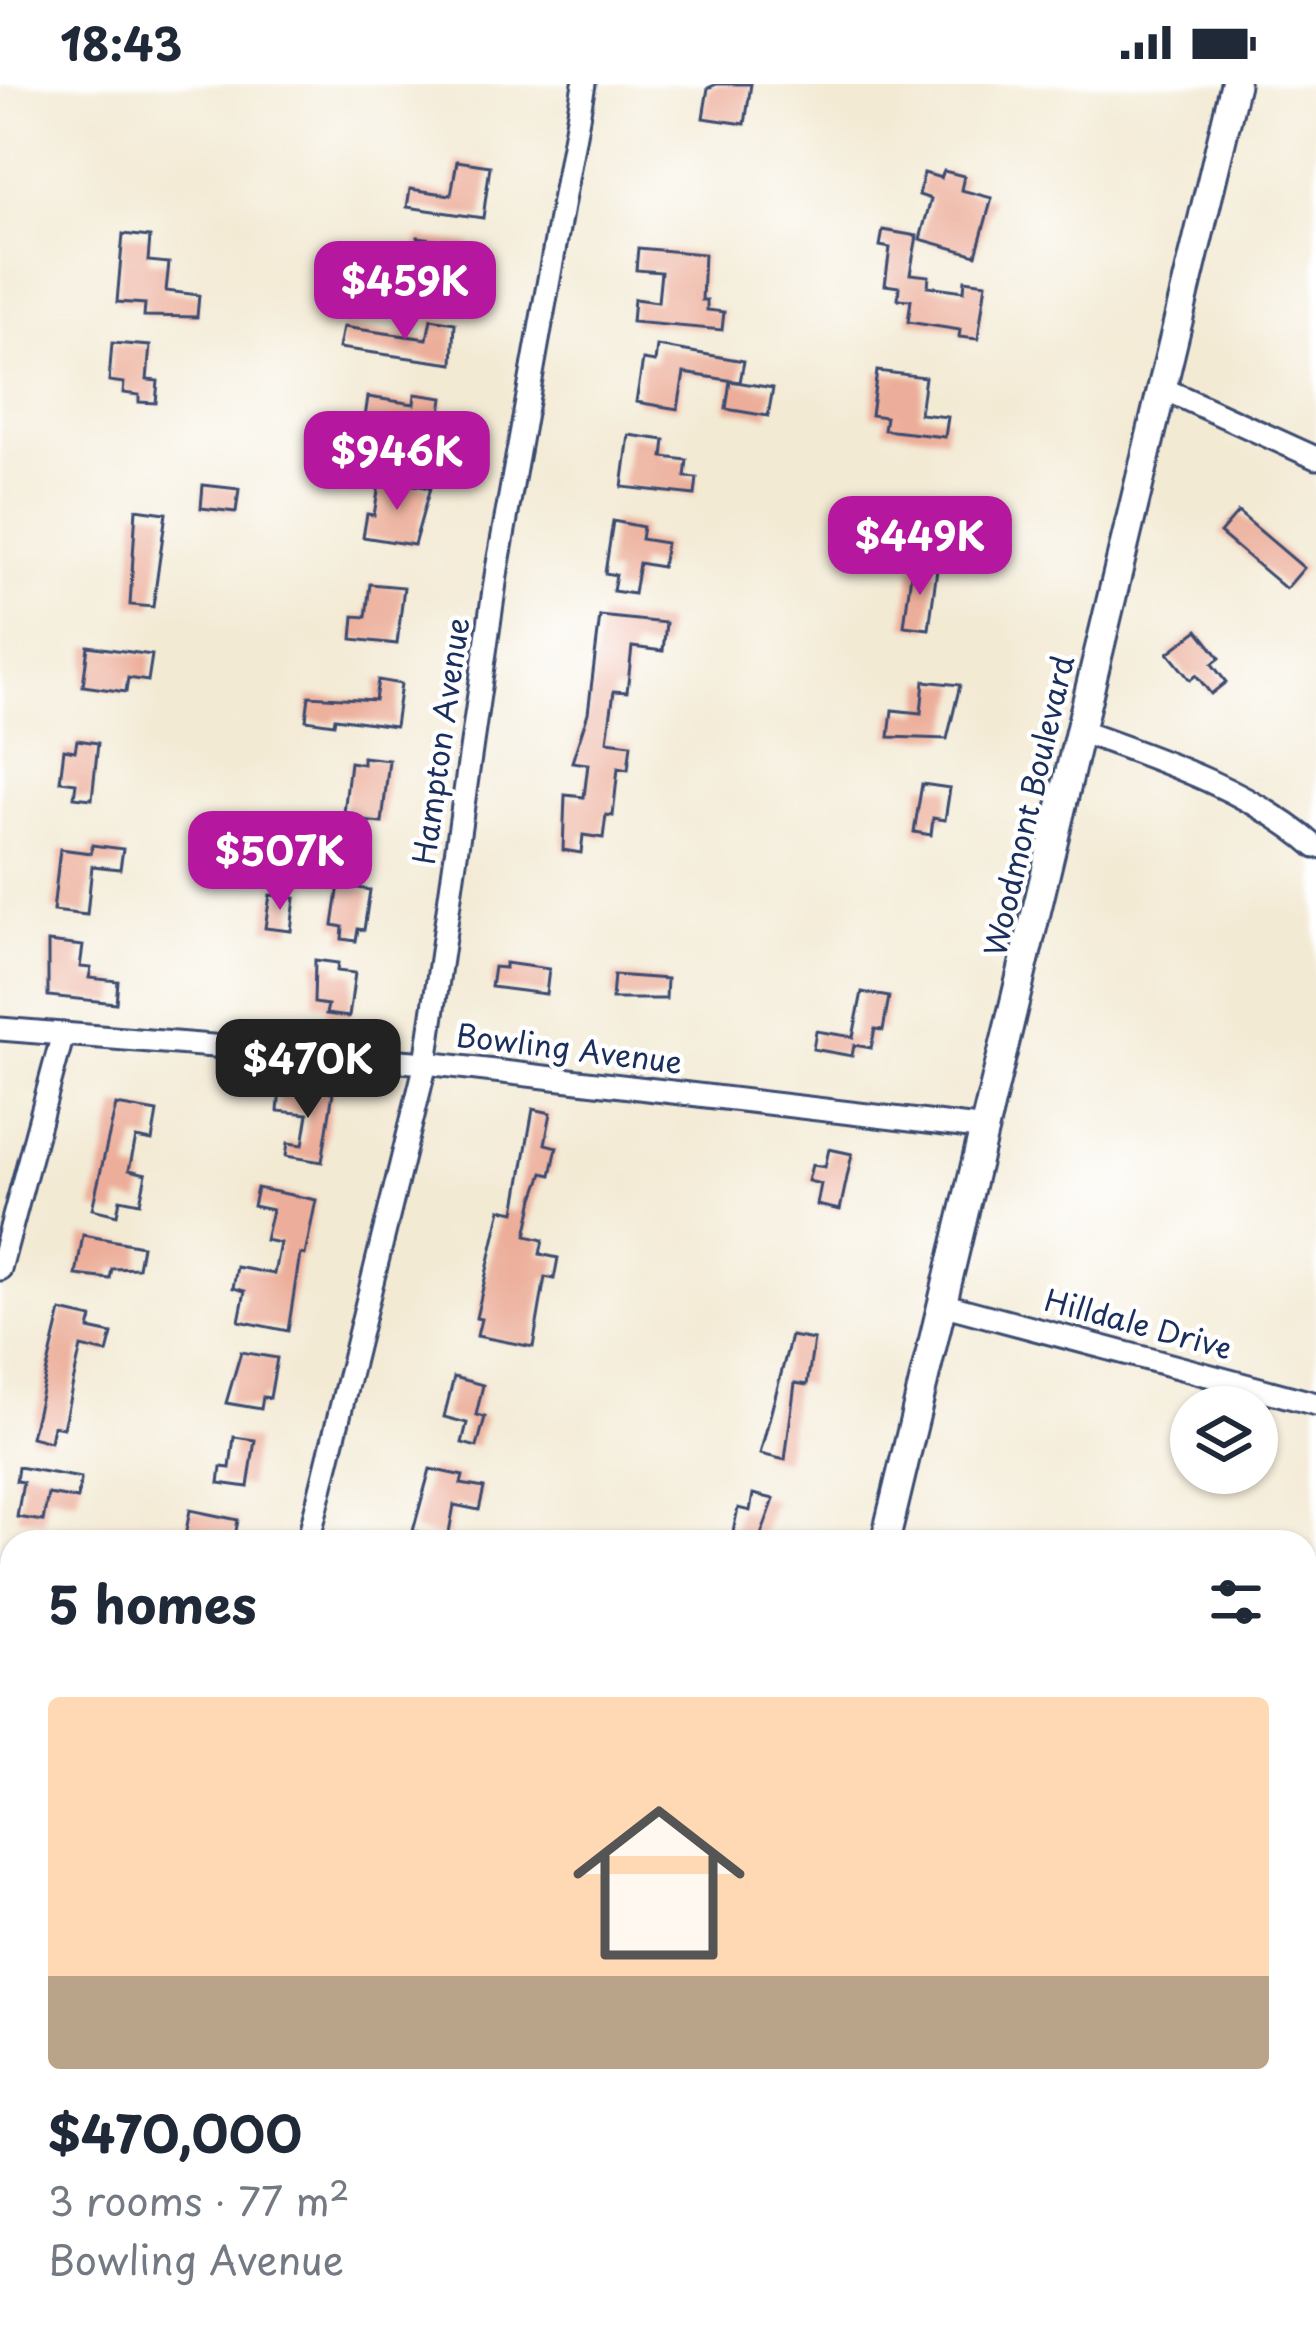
<!DOCTYPE html>
<meta charset="utf-8">
<style>
body{margin:0;font-family:"Playpen Sans",sans-serif;background:#f6f6f7;color:#1f2937;height:100vh;display:flex;flex-direction:column;font-size:45px;white-space:nowrap}
*{box-sizing:border-box;margin:0}
p{font-size:39px;color:#747a83}
.icon{flex:none;width:66px;height:66px;fill:none;stroke:currentColor;stroke-width:2;stroke-linecap:round;stroke-linejoin:round}
.map{position:relative;flex:1;overflow:hidden}
.drawer{position:absolute;left:0px;top:1446px;width:1317px;height:804px;display:flex;flex-direction:column;background:#fff;border-radius:36px 36px 0 0;box-shadow:0 3px 9px #0004}
.drawer>*{flex:none}
.controls{position:absolute;left:1170px;top:1302px;display:grid;gap:24px}
.controls a{display:grid;place-items:center;width:108px;height:108px;border-radius:50%;background:#fff;box-shadow:0 3px 9px #0004;font-size:60px}
.price{position:absolute;translate:-50% -102px;padding:0 27px;border-radius:24px;background:#b5179e;color:#fff;font-size:39px;line-height:78px;filter:drop-shadow(0 3px 6px #0008)}
.price::after{content:'';position:absolute;left:50%;top:72px;width:36px;height:27px;margin-left:-18px;background:inherit;clip-path:polygon(0 0,100% 0,50% 100%)}
.price.on{background:#222;color:#fff}
ul{padding:0;list-style:none}
li{display:grid;align-content:center;gap:24px;height:636px;padding:0 48px}
li span{display:grid;place-items:center;height:372px;border-radius:12px;color:#555}
li>.icon{margin-inline-start:auto}
span .icon{width:216px;height:216px;fill:#fffc;stroke-width:1}
li b{font-size:51px}
h2{display:flex;justify-content:space-between;align-items:center;height:144px;padding:0 48px;font-size:51px}
.status{display:flex;justify-content:space-between;align-items:center;height:84px;padding:0 60px;background:#fff;direction:ltr}
.status svg{height:33px;fill:currentColor}
.map>svg:first-child{display:block}
.building{fill:#ecae9a}
.lines{fill:none;stroke-linecap:round;stroke-linejoin:round}
.minor-casing{stroke:#3b4b70;stroke-width:27}
.major-casing{stroke:#3b4b70;stroke-width:33}
.minor{stroke:#fff;stroke-width:21}
.major{stroke:#fff;stroke-width:27}
.labels{text-anchor:middle;stroke-width:9;stroke-linejoin:round;paint-order:stroke}
.street-label{font-size:30px;fill:#1b2f5e;stroke:#fff}
</style>
<div class="status"><b>18:43</b><svg viewBox="0 0 49 12"><path d="M0 12V9h3v3zM5 12V6h3v6zM10 12V3h3v9zM15 12V0h3v12zM26 1h20v11H26zM47 4h2v5h-2z"/></svg></div>
<div class="map">
<svg width="1316" height="2250" viewBox="0 0 1316 2250">
<rect width="100%" height="100%" fill="#fff"/>
<filter id="ink" filterUnits="userSpaceOnUse"><feTurbulence type="fractalNoise" baseFrequency=".00833" numOctaves="2"/><feDisplacementMap in="SourceGraphic" scale="24" xChannelSelector="R" yChannelSelector="G"/><feConvolveMatrix kernelMatrix="1 2 1 2 8 2 1 2 1" color-interpolation-filters="sRGB"/></filter>
<filter id="wash" filterUnits="userSpaceOnUse"><feTurbulence type="fractalNoise" baseFrequency=".004" numOctaves="4" result="noise"/><feDisplacementMap in="SourceGraphic" scale="48" xChannelSelector="R" yChannelSelector="G"/><feGaussianBlur stdDeviation="2.7" result="paint"/><feColorMatrix in="noise" values="0 0 0 0 0 0 0 0 0 0 0 0 0 0 0 0 0 1.4 0 .05"/><feComposite in="paint" operator="in"/></filter>
<g filter="url(#wash)">
<rect width="100%" height="100%" fill="#f3ead4"/>
<g id="blocks">
<g class="building">
<polygon points="717,0 751,0 745,40 703,34 708,4"/>
<polygon points="457,77 490,82 483,134 407,123 410,105 451,111"/>
<polygon points="944,87 964,92 961,106 992,114 976,171 920,155 931,115 919,111 924,89 941,94"/>
<polygon points="883,146 917,152 910,190 929,192 928,202 964,207 965,196 986,199 978,255 959,253 960,246 908,238 911,216 898,215 899,203 885,201 890,164 880,162"/>
<polygon points="123,150 150,153 148,177 169,179 166,207 199,211 197,233 144,232 145,220 117,218"/>
<polygon points="418,153 471,160 465,206 403,191 406,163 416,165"/>
<polygon points="638,164 704,170 702,216 707,216 707,226 724,228 722,246 632,238 634,215 658,218 661,188 636,186"/>
<polygon points="431,235 455,239 453,280 339,264 343,243 427,255"/>
<polygon points="112,259 150,262 147,296 158,297 156,319 139,318 139,311 123,309 124,299 109,297"/>
<polygon points="657,262 744,277 740,298 684,289 678,325 636,318 643,276 655,278"/>
<polygon points="877,287 925,293 920,330 948,333 945,353 884,346 886,333 871,331"/>
<polygon points="730,297 773,304 768,332 726,325"/>
<polygon points="415,310 443,314 434,376 395,371 399,346 364,340 368,313 414,320"/>
<polygon points="629,351 665,356 663,373 687,376 685,393 697,394 695,411 622,403"/>
<polygon points="380,395 430,404 414,461 363,453 367,430 374,431"/>
<polygon points="203,401 239,405 236,428 201,424"/>
<polygon points="136,425 166,429 153,523 130,521"/>
<polygon points="1238,428 1304,484 1286,505 1220,449"/>
<polygon points="613,437 643,443 641,455 666,459 662,483 639,479 634,510 613,507 616,491 605,489"/>
<polygon points="912,482 937,485 929,545 904,542"/>
<polygon points="370,500 404,503 397,560 352,555 354,532 366,533"/>
<polygon points="600,532 666,539 663,567 632,563 627,608 614,607 607,657 631,660 628,686 618,684 613,732 606,731 603,754 583,751 581,769 563,766 565,711 584,713 588,680 572,678 588,629"/>
<polygon points="1198,546 1220,574 1212,580 1226,598 1211,610 1196,591 1190,596 1168,569"/>
<polygon points="88,562 152,571 148,597 128,594 126,608 83,602"/>
<polygon points="378,596 401,600 395,642 335,634 334,640 306,636 309,612 375,616"/>
<polygon points="924,597 960,601 947,655 889,653 892,626 921,629"/>
<polygon points="77,656 98,659 92,715 74,713 76,699 60,697 64,665 75,667"/>
<polygon points="363,673 389,676 382,739 352,736 353,730 344,729 350,678 363,680"/>
<polygon points="922,700 950,704 945,736 933,734 931,751 914,748"/>
<polygon points="92,761 123,765 120,785 92,782 87,831 53,827 60,765 91,769"/>
<polygon points="339,801 370,806 364,846 358,845 356,857 342,855 343,843 333,841"/>
<polygon points="270,811 295,814 291,847 265,844"/>
<polygon points="48,858 83,862 80,883 91,884 89,894 118,897 116,919 48,912"/>
<polygon points="315,876 338,879 337,887 355,889 349,933 326,930 328,921 314,919"/>
<polygon points="505,879 549,885 546,910 491,903 494,883 505,884"/>
<polygon points="614,891 667,895 666,915 612,915"/>
<polygon points="862,908 889,913 883,946 875,945 871,964 854,961 852,972 813,965 816,947 853,953"/>
<polygon points="280,1005 333,1008 322,1078 286,1072 288,1059 303,1061 308,1030 278,1027"/>
<polygon points="116,1021 157,1028 152,1057 136,1054 129,1086 146,1090 140,1119 120,1115 117,1131 92,1125"/>
<polygon points="533,1025 551,1029 545,1060 557,1063 551,1091 543,1089 534,1114 526,1152 543,1156 540,1170 558,1174 554,1195 545,1193 533,1263 477,1252 481,1235 476,1234 501,1125 515,1128"/>
<polygon points="829,1065 852,1070 840,1126 817,1121 821,1100 808,1097 812,1081 825,1083"/>
<polygon points="257,1104 316,1116 305,1171 300,1170 288,1247 239,1237 245,1207 233,1204 237,1183 274,1190 280,1159 265,1156 272,1126 253,1122"/>
<polygon points="83,1151 142,1162 138,1184 112,1185 110,1195 76,1191"/>
<polygon points="61,1227 92,1234 89,1245 112,1250 107,1269 81,1263 63,1344 53,1342 50,1358 31,1353"/>
<polygon points="791,1252 814,1256 807,1301 795,1299 785,1376 760,1370"/>
<polygon points="241,1268 277,1274 270,1314 263,1313 261,1325 226,1319"/>
<polygon points="454,1293 483,1301 476,1331 485,1333 477,1363 462,1359 467,1339 444,1333"/>
<polygon points="234,1353 255,1356 248,1403 219,1399 221,1383 230,1384"/>
<polygon points="18,1383 81,1394 77,1415 48,1410 43,1437 17,1433 23,1398 16,1397"/>
<polygon points="430,1385 463,1392 461,1400 484,1404 479,1426 454,1421 448,1454 413,1447"/>
<polygon points="753,1410 774,1415 760,1454 733,1448 738,1424 750,1427"/>
<polygon points="190,1426 238,1436 234,1458 184,1458"/>
</g>
</g>
</g>
<g filter="url(#ink)">
<use href="#blocks" fill-opacity="0" stroke="#3b4b70" stroke-width="3"/>
<g class="lines">
<g class="minor-casing">
<g id="minor">
<polyline points="1164,305 1316,374"/>
<path d="M1082,648C1161,676 1252,707 1316,763"/>
<polyline points="0,945 426,979 987,1045"/>
<polyline points="0,1185 63,950"/>
<polyline points="945,1221 1316,1320"/>
<polyline points="308,1458 426,979 497,485 584,0"/>
<polyline points="1305,1619 1316,1622"/>
<polyline points="1305,1745 1316,1702"/>
<polyline points="0,1901 12,1904"/>
<polyline points="1186,2250 1188,2238"/>
</g>
</g>
<g class="major-casing">
<g id="major">
<polyline points="885,1458 1235,0"/>
<polyline points="694,2250 697,2238"/>
</g>
</g>
<use href="#minor" class="minor"/>
<use href="#major" class="major"/>
</g>
</g>
<g class="labels">
<g class="street-label">
<text transform="translate(442 657) rotate(-82)" y="10">Hampton Avenue</text>
<text transform="translate(1030 722) rotate(-77)" y="10">Woodmont Boulevard</text>
<text transform="translate(569 966) rotate(7)" y="10">Bowling Avenue</text>
<text transform="translate(1138 1241) rotate(15)" y="10">Hilldale Drive</text>
</g>
</g>
</svg>
<div class="controls">
<a><svg class="icon" aria-label="layers" viewBox="0 0 24 24"><path d="M12 4l9 5-9 5-9-5zM3 14l9 5 9-5"/></svg></a>
</div>
<b class="price" style="left:405px;top:259px">$459K</b>
<b class="price" style="left:397px;top:429px">$946K</b>
<b class="price" style="left:920px;top:514px">$449K</b>
<b class="price" style="left:280px;top:829px">$507K</b>
<b class="price on" style="left:308px;top:1037px">$470K</b>
<section class="drawer">
<h2>5 homes<svg class="icon" aria-label="filters" viewBox="0 0 24 24"><path d="M4 7h16M4 17h16"/><circle cx="9" cy="7" r="2"/><circle cx="15" cy="17" r="2"/></svg></h2>
<ul>
<li><span style="background:linear-gradient(#ffd9b3 75%,#b9a48a 0)"><svg class="icon" aria-label="home" viewBox="0 0 24 24"><path d="M3 11l9-7 9 7M6 9v11h12V9"/></svg></span><div><b>$470,000</b><p>3 rooms · 77 m²</p><p>Bowling Avenue</p></div></li>
</ul>
</section>
</div>
